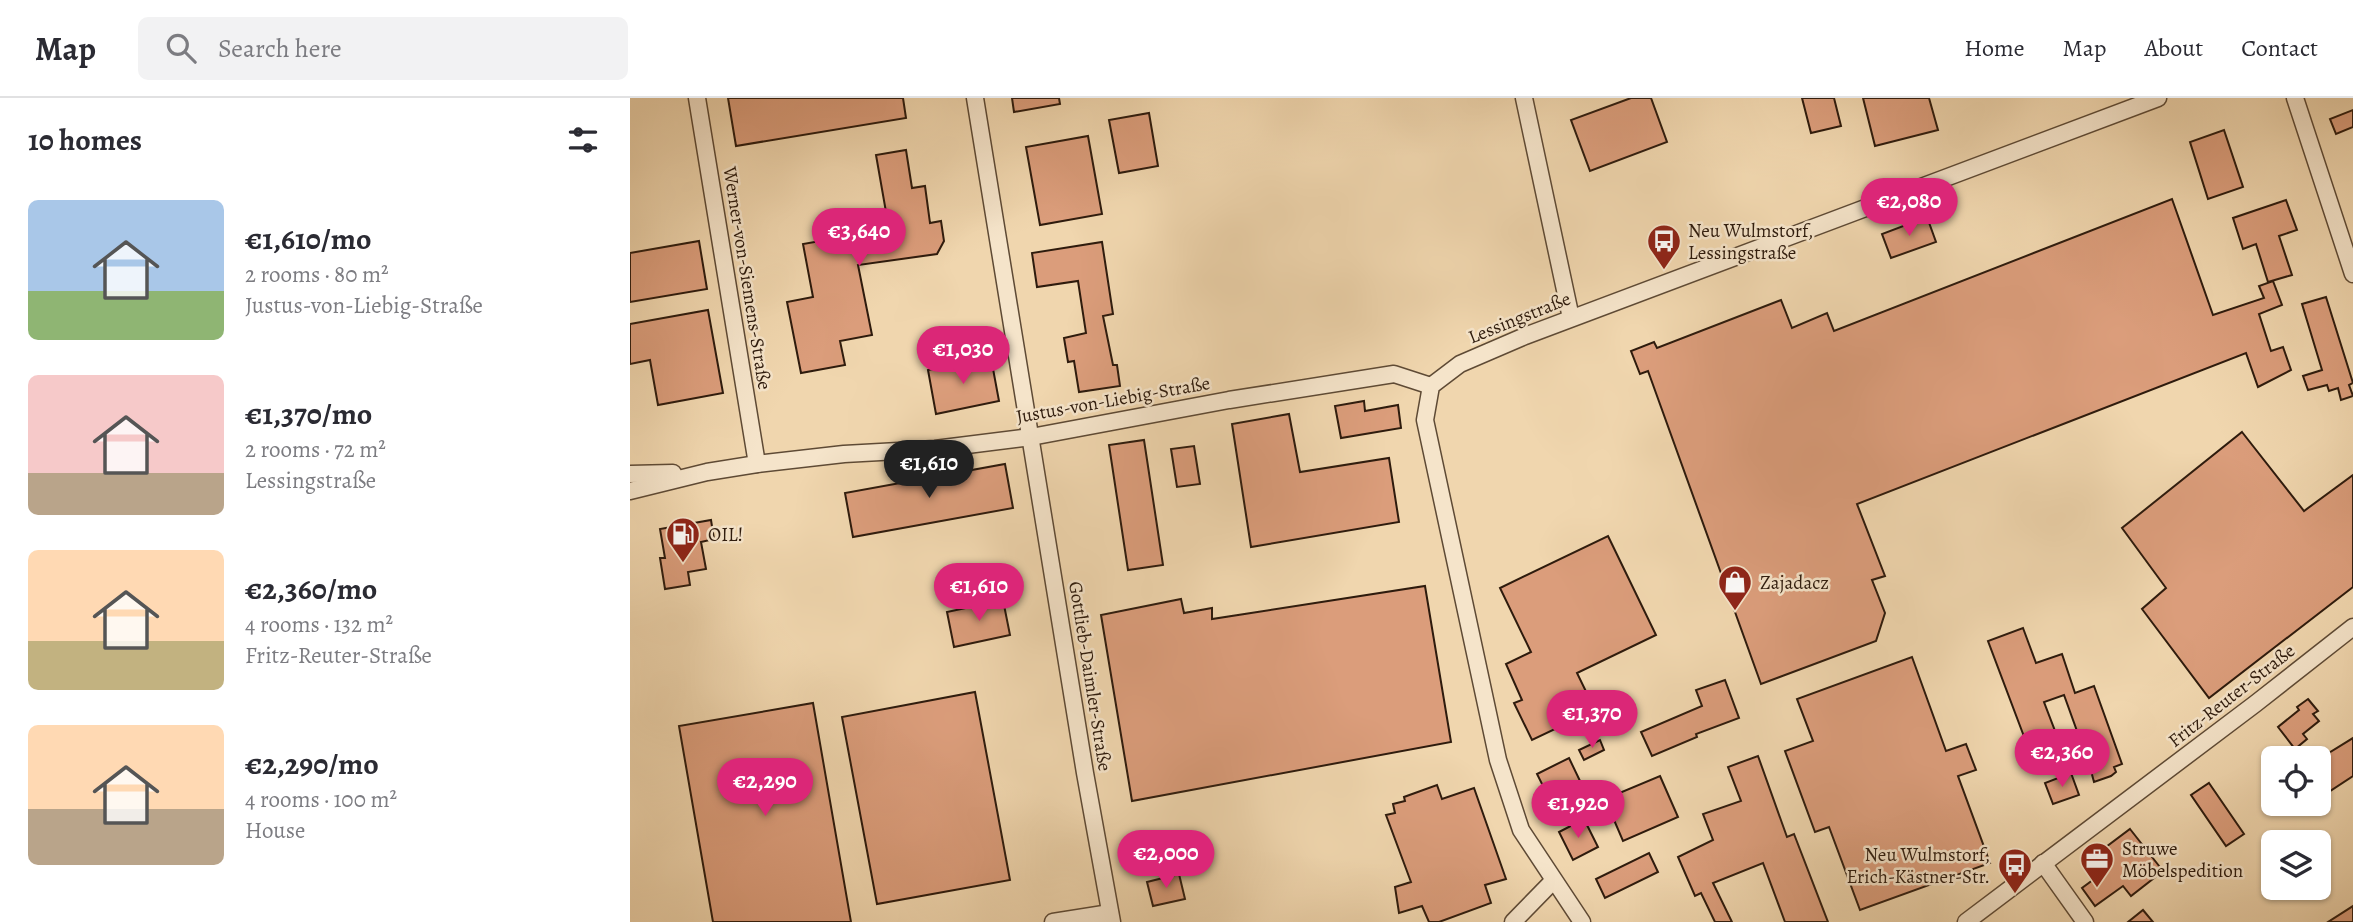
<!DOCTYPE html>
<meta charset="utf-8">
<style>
body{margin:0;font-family:Alegreya,serif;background:#f2f2f3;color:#2b2b33;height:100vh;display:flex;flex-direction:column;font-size:26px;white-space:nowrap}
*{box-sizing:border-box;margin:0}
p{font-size:23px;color:#7c7c81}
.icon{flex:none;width:38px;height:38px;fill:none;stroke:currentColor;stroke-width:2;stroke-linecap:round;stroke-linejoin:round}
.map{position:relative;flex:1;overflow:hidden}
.side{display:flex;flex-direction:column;background:#fff;width:630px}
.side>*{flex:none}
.fabs{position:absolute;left:1631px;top:648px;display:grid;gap:14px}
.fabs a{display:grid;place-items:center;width:70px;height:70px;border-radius:10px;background:#fff;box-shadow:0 2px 5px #0004;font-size:35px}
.price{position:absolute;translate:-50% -60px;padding:0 16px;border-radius:24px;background:#db2777;color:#fff;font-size:23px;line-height:46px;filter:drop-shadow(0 2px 4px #0008)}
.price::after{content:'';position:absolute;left:50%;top:42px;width:21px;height:16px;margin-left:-10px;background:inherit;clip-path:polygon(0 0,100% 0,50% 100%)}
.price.selected{background:#222;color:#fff}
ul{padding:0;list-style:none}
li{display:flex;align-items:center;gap:21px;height:175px;padding:0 28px}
li span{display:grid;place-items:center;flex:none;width:196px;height:140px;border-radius:10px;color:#555}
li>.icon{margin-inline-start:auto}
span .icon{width:84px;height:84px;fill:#fffc;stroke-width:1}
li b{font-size:30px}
h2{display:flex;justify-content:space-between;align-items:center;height:84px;padding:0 28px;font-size:30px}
header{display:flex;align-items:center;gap:42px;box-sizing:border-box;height:98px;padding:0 35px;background:#fff;border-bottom:2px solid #e1e1e2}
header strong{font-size:33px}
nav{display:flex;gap:38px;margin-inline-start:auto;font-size:24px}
.search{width:490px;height:63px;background:#f2f2f3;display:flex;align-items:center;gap:18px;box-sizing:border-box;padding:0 24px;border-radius:10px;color:#7c7c81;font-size:26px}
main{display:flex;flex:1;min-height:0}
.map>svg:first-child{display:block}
.building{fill:#db9d7b;stroke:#2e1b0d;stroke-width:2}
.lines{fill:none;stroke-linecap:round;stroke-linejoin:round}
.minor-casing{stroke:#5e4a35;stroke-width:19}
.minor{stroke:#f5e4ca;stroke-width:16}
.labels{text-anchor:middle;stroke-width:5;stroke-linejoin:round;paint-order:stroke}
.poi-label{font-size:19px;fill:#2e1b0d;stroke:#f5e4ca;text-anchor:start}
.street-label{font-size:19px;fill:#2e1b0d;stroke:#f5e4ca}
</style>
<header>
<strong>Map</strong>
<div class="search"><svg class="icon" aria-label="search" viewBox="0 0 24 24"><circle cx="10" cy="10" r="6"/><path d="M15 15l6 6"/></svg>Search here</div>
<nav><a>Home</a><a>Map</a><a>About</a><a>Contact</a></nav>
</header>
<main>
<section class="side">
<h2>10 homes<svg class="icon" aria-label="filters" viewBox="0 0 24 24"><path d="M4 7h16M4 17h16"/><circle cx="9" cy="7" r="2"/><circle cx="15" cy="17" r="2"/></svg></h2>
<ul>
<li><span style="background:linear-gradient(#a9c7e8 65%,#8fb573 0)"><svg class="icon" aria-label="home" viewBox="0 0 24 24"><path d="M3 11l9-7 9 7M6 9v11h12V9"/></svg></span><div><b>€1,610/mo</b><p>2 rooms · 80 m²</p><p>Justus-von-Liebig-Straße</p></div></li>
<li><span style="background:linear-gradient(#f6c9c9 70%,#b9a48a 0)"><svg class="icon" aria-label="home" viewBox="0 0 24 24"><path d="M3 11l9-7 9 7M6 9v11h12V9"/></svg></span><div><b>€1,370/mo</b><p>2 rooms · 72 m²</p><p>Lessingstraße</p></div></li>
<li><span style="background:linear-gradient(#ffd9b3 65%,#c2b280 0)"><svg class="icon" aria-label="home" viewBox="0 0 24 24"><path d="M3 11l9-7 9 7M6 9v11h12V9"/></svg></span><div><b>€2,360/mo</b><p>4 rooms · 132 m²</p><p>Fritz-Reuter-Straße</p></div></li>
<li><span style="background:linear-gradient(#ffd9b3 60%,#b9a48a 0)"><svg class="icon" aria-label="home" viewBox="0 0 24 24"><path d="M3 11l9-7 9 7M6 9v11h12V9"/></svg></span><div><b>€2,290/mo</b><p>4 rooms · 100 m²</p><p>House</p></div></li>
</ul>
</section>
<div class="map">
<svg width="1723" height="824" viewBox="0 0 1723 824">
<rect width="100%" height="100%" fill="#f0d6ae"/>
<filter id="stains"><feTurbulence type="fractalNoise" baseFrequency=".00286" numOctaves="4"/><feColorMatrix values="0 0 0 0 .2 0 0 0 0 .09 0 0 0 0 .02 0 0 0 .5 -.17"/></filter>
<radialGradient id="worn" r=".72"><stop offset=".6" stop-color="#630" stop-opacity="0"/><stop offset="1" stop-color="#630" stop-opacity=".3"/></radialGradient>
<g class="building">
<polygon points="98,0 273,0 276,20 106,48"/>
<polygon points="382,0 429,0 430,6 384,14"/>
<polygon points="1001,0 1021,0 1037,44 960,73 941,22"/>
<polygon points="1172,0 1204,0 1211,28 1181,35"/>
<polygon points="1233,0 1299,0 1308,32 1245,48"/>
<polygon points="1723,12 1723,29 1706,36 1700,21"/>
<polygon points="519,15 528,68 489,75 479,22"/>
<polygon points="1594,32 1613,89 1578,101 1560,44"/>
<polygon points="458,38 472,116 410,127 396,49"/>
<polygon points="276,52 282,90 295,88 300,125 311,123 314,143 307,156 228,167 242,237 210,243 215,267 171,275 157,204 183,199 173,146 259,131 246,57"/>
<polygon points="1542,101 1583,217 1634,200 1629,188 1643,183 1652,207 1629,216 1641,253 1653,249 1661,272 1628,289 1616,255 1227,406 1255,478 1242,482 1255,515 1246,543 1131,586 1018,273 1010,276 1001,253 1024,244 1027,250 1151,202 1162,230 1197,215 1204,233"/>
<polygon points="1656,102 1667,132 1649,138 1662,177 1638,184 1626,146 1613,151 1603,120"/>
<polygon points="1297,119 1306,144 1261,160 1252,136"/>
<polygon points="69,143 77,191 0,204 0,155"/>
<polygon points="472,144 483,216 473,218 483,267 487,267 490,288 449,294 444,263 438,264 434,240 456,235 448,183 407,189 402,155"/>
<polygon points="1696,199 1723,285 1719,287 1723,298 1711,302 1708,290 1699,293 1697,287 1678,292 1673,278 1692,272 1672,206"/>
<polygon points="78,212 93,295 28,307 20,262 0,266 0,226"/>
<polygon points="361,260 369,303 306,316 298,272"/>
<polygon points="734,303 735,313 768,307 771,330 711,340 705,308"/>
<polygon points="659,316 670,374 759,360 769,424 621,449 602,326"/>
<polygon points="1612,334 1674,413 1723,377 1723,489 1579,600 1512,511 1536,490 1492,430"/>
<polygon points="514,342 533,467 498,472 479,347"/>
<polygon points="564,348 570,386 547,389 541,351"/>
<polygon points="375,366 383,410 223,439 215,395"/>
<polygon points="81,422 84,441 71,444 76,471 58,474 60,487 35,491 30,460 35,460 30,431"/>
<polygon points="978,438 1026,537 947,575 965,612 902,642 884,605 892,602 876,566 901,554 870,490"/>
<polygon points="795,488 821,644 502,703 471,517 551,501 554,515 582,510 582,521"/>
<polygon points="373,502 380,537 324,549 317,514"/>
<polygon points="1393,530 1406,565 1432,556 1445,595 1464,588 1492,666 1484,669 1486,674 1481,678 1464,684 1453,643 1451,644 1434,597 1414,604 1430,646 1401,657 1358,543"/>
<polygon points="1282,559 1316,653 1336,646 1346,672 1328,678 1360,765 1230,812 1199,729 1185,734 1155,653 1183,643 1167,601"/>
<polygon points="1095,582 1109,620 1066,636 1067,639 1022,658 1011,634 1072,608 1066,592"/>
<polygon points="345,594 380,782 247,806 212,619"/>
<polygon points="1678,601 1688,613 1683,616 1689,623 1673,636 1677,641 1665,651 1648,629 1669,612 1667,609"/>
<polygon points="183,605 221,824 83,824 49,628"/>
<polygon points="1723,640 1723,678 1694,697 1689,689 1689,661"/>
<polygon points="970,642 974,652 954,662 949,652"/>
<polygon points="1128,658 1157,739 1164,736 1198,824 1155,824 1133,765 1083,785 1102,824 1085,824 1071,795 1065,798 1048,759 1083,742 1073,716 1111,703 1098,669"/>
<polygon points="939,660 951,685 936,692 933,685 916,694 907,676"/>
<polygon points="1441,675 1449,697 1423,706 1415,685"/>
<polygon points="1030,678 1048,719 993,743 975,701"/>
<polygon points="1579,685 1614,736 1596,748 1561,697"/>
<polygon points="807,687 812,701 844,690 876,781 855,787 861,805 809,824 799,824 792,808 769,815 765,789 781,784 756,717 765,715 763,706 775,703 774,699"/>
<polygon points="954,721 968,749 943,762 929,734"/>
<polygon points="1500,731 1533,773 1501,798 1493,788 1465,808 1452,790 1479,770 1468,755"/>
<polygon points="1019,755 1028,774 975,800 966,781"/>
<polygon points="549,776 555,801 523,808 517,784"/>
<polygon points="1723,808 1723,824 1698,824"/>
<polygon points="1513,812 1523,824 1498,824"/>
</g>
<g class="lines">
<g class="minor-casing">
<g id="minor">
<polyline points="67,0 127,366"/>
<polyline points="345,0 455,675 482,824"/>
<polyline points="894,0 941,220"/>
<polyline points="1665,0 1723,176"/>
<polyline points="0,376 43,375"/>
<polyline points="0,393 77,374 127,366 214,356 305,351 401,339 599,302 764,276 801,288"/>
<polyline points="1413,765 1455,824"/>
<polyline points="423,824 480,815"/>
<polyline points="883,824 923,783"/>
<polyline points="952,824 891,732 868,662 795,322 801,288 830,266 895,238 1528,0"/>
<polyline points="1336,824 1625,606 1723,529"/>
</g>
</g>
<use href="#minor" class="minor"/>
</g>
<defs>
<g id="bus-pin" transform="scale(1.75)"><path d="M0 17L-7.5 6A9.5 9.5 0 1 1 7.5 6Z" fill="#8f2418" stroke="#f5e4ca"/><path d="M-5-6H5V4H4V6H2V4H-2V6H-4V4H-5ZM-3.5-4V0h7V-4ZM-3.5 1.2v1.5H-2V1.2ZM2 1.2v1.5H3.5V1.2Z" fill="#fff"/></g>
<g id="fuel-pin" transform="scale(1.75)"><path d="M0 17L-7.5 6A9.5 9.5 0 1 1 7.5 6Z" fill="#8f2418" stroke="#f5e4ca"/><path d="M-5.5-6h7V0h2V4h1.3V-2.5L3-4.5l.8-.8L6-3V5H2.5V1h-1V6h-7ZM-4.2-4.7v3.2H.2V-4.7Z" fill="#fff"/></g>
<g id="shop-pin" transform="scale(1.75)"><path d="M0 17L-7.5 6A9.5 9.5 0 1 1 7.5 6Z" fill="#8f2418" stroke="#f5e4ca"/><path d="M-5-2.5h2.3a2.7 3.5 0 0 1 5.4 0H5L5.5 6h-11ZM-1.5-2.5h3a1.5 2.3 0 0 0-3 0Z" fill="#fff"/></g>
<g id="office-pin" transform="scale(1.75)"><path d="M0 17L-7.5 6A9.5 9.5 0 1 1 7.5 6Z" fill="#8f2418" stroke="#f5e4ca"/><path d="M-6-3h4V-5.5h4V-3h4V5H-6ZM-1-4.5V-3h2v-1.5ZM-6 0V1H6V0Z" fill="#fff"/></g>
</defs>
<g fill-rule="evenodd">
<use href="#bus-pin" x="1034" y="143"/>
<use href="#fuel-pin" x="53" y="436"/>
<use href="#shop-pin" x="1105" y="484"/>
<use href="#office-pin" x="1467" y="761"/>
<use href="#bus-pin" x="1385" y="767"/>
</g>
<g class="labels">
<g class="poi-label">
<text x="1058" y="139">Neu Wulmstorf,<tspan x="1058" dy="22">Lessingstraße</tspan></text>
<text x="78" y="443">OIL!</text>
<text x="1130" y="491">Zajadacz</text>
<text x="1492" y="757">Struwe<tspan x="1492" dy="22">Möbelspedition</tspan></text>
<text x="1360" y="763" text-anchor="end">Neu Wulmstorf,<tspan x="1360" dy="22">Erich-Kästner-Str.</tspan></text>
</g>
<g class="street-label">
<text transform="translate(118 180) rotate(81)" y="7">Werner-von-Siemens-Straße</text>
<text transform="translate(889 219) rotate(-22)" y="7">Lessingstraße</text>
<text transform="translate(483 301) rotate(-10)" y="7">Justus-von-Liebig-Straße</text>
<text transform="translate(461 578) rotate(81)" y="7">Gottlieb-Daimler-Straße</text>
<text transform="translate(1601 597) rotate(-38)" y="7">Fritz-Reuter-Straße</text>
</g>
</g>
<rect width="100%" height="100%" filter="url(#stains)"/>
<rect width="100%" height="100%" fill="url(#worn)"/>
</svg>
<div class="fabs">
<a><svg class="icon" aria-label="locate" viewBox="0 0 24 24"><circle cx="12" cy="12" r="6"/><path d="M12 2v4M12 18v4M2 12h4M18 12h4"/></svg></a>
<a><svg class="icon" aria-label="layers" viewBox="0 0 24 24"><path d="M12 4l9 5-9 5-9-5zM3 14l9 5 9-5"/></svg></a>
</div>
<b class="price" style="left:1279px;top:140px">€2,080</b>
<b class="price" style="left:229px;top:170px">€3,640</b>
<b class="price" style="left:333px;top:288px">€1,030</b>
<b class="price selected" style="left:299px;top:402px">€1,610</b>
<b class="price" style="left:349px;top:525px">€1,610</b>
<b class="price" style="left:962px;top:652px">€1,370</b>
<b class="price" style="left:1432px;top:691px">€2,360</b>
<b class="price" style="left:135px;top:720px">€2,290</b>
<b class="price" style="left:948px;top:742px">€1,920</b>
<b class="price" style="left:536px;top:792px">€2,000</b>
</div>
</main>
